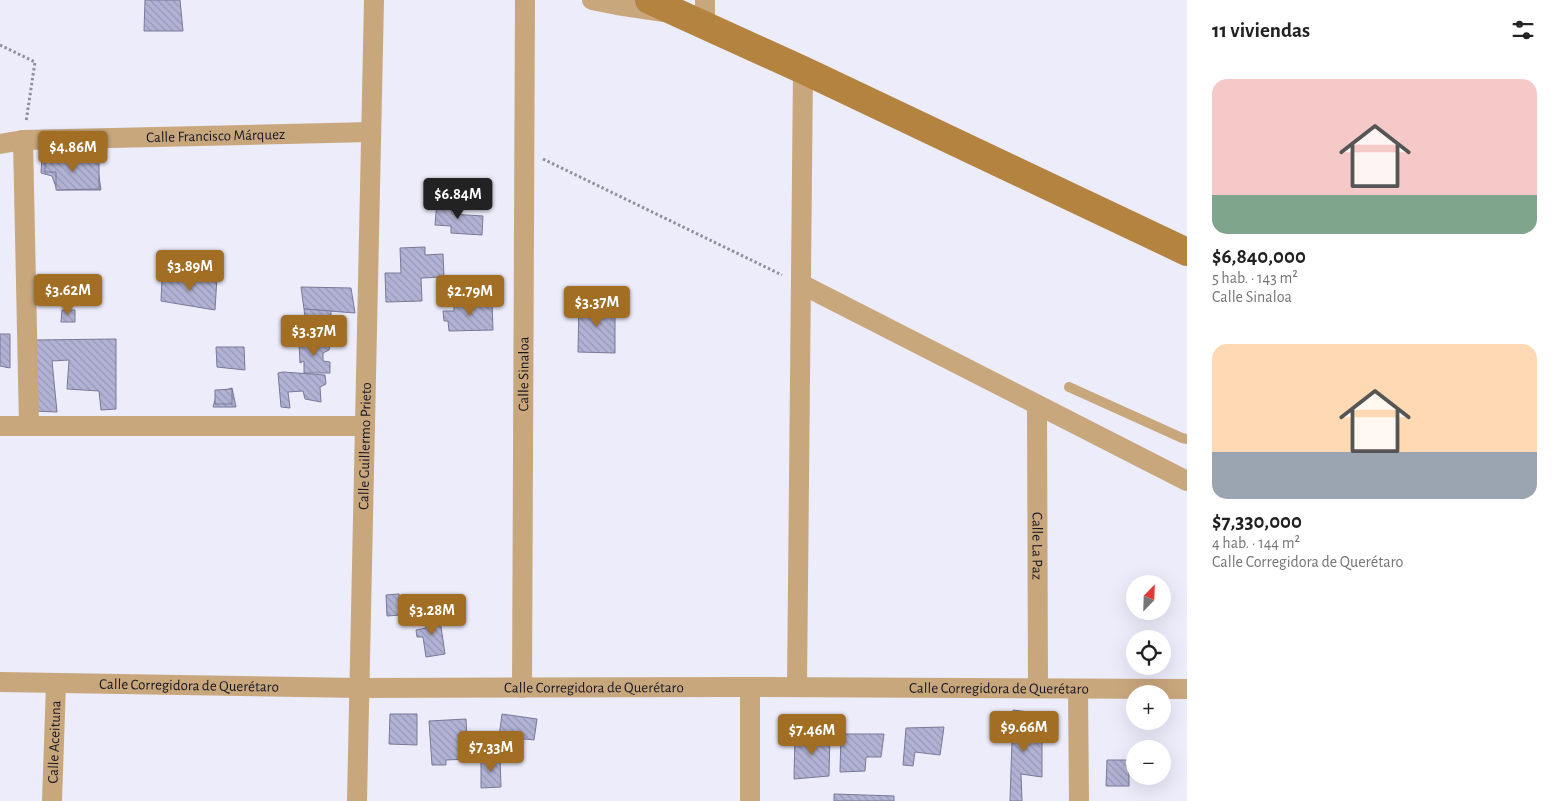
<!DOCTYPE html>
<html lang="es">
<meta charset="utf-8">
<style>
body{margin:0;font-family:"Alegreya Sans",sans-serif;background:#f6f6f6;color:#222;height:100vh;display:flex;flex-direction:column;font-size:19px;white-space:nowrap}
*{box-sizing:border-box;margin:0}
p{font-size:16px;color:#767676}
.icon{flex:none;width:28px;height:28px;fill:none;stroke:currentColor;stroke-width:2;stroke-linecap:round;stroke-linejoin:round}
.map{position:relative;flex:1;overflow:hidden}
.sheet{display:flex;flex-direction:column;background:#fff;width:375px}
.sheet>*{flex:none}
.needle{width:32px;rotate:23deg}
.fabs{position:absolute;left:1126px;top:575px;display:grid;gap:10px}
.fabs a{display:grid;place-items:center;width:45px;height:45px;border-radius:50%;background:#fff;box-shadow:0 5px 20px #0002;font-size:25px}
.price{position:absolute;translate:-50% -42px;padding:0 11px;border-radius:5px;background:#a16e24;color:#fff;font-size:16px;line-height:32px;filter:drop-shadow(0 1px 2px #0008)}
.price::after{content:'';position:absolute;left:50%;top:30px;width:15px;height:11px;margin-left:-8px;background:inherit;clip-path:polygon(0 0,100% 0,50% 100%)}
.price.selected{background:#222;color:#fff}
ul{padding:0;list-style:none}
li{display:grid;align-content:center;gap:10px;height:265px;padding:0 25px}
li span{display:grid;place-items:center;height:155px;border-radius:15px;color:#555}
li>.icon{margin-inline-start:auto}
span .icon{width:90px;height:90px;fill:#fffc;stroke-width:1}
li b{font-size:21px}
h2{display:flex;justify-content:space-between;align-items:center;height:60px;padding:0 25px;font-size:21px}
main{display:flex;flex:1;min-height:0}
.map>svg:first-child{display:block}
.building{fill:url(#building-back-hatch);stroke:#797898}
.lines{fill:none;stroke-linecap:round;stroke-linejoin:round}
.path{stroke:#8f8f9d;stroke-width:3;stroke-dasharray:2.5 2.5;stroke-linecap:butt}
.service{stroke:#c9a77d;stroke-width:10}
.minor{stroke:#c9a77d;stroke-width:20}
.secondary{stroke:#b58340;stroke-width:28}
.labels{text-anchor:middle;stroke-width:4;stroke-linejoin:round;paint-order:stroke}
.street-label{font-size:15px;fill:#171723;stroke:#ececfb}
</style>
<main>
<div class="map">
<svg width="1187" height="801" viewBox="0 0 1187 801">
<defs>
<pattern id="building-back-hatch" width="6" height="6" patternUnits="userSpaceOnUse" patternTransform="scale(1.25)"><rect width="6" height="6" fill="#b2b2d4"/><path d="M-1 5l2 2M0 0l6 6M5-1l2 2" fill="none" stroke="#9898b6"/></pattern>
</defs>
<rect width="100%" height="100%" fill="#ececfb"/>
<g class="building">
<polygon points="145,0 180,0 183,31 144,31"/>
<polygon points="42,157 96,157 101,190 57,190 52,176 41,173"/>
<polygon points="45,157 99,157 99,189 56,190 56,172 45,172"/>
<polygon points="437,201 452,202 452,214 483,216 482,235 451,233 451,226 435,225"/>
<polygon points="425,247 425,255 443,254 444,277 421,278 422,301 386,302 385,273 401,273 400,248"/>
<polygon points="217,277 215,310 161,301 162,278"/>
<polygon points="301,287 351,288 355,313 304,309"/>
<polygon points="492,302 493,330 449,331 448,321 444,321 443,311 454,311 454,303"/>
<polygon points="579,303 615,303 615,353 578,352"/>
<polygon points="304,309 331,311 331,322 340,323 340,334 306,328"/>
<polygon points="62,310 75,310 75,322 61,322"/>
<polygon points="0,334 10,334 10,368 0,366"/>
<polygon points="116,339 116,409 101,410 99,391 67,389 69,360 52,361 57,412 34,411 35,340"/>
<polygon points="299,342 330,343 329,350 323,353 323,361 330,362 330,373 304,373 304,361 300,363"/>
<polygon points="216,347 244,347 245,370 217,367"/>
<polygon points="283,372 325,375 326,384 320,387 321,402 305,399 303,391 288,392 290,408 281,407 278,373"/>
<polygon points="232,388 236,407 213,407 217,393"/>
<polygon points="232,389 232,404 215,404 215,390"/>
<polygon points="399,594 401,615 387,616 386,595"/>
<polygon points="404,598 420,598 420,614 405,614"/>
<polygon points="439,613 445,654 426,657 423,637 417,637 416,630 426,628 425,615"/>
<polygon points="1013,710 1029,712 1028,726 1042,730 1042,777 1021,774 1022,801 1010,801"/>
<polygon points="390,714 417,714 417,745 389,744"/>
<polygon points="502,714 537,719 534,740 516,738 514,747 498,744"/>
<polygon points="466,719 468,759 446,760 446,765 432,765 429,721"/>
<polygon points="944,727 940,755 915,752 913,766 903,765 906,728"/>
<polygon points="830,733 829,776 794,779 795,734"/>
<polygon points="841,734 884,734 881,757 866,757 865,771 840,772"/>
<polygon points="500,757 501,787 481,788 481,758"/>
<polygon points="1107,760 1129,760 1129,786 1106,786"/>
<polygon points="834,794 894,796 894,801 834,801"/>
</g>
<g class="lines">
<g class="path">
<polyline points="0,45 35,62 26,122"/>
<polyline points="543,159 782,275"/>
</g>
<polyline class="service" points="1069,387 1182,438 1187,439"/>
<g class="minor">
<polyline points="592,0 617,5 664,12"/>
<polyline points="705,26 705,0"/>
<polyline points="23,140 29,426"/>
<path id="s1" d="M0,144L23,140L371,132"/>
<polyline points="801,284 1187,481"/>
<path id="s2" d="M1037,405L1038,688"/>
<polyline points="0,426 365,426"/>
<path id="s3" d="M0,682L359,688L750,687L1187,689"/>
<polyline points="797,687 803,70"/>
<path id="s4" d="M522,688L525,0"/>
<polyline points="1078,689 1079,801"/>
<path id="s5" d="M52,801L56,684"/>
<path id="s6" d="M357,801L374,0"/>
<polyline points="750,801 750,687"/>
</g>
<polyline class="secondary" points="649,0 803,70 1187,252"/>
</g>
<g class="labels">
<g class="street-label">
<text dy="5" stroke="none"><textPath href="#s1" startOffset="216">Calle Francisco Márquez</textPath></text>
<text dy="5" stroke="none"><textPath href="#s4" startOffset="314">Calle Sinaloa</textPath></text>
<text dy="5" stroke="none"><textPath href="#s6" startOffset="355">Calle Guillermo Prieto</textPath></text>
<text dy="5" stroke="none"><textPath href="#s2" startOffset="141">Calle La Paz</textPath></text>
<text dy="5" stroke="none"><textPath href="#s3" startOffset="189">Calle Corregidora de Querétaro</textPath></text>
<text dy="5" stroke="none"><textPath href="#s3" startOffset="594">Calle Corregidora de Querétaro</textPath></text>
<text dy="5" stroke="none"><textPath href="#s3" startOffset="999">Calle Corregidora de Querétaro</textPath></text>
<text dy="5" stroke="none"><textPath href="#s5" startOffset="59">Calle Aceituna</textPath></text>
</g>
</g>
</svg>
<div class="fabs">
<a><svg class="needle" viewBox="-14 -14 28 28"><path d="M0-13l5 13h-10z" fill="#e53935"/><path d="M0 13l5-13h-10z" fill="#767676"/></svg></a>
<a><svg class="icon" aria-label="locate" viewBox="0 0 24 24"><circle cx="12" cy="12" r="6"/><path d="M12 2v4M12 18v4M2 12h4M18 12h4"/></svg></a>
<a>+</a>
<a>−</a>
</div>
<b class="price" style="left:73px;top:173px">$4.86M</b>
<b class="price selected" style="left:458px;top:220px">$6.84M</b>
<b class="price" style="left:190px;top:292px">$3.89M</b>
<b class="price" style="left:68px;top:316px">$3.62M</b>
<b class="price" style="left:470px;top:317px">$2.79M</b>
<b class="price" style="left:597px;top:328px">$3.37M</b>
<b class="price" style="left:314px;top:357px">$3.37M</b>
<b class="price" style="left:432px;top:636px">$3.28M</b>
<b class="price" style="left:1024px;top:753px">$9.66M</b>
<b class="price" style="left:812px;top:756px">$7.46M</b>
<b class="price" style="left:491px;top:773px">$7.33M</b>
</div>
<section class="sheet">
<h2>11 viviendas<svg class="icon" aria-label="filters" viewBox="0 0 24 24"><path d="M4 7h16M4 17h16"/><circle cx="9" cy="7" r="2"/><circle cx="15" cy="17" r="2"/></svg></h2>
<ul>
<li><span style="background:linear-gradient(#f6c9c9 75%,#7fa58c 0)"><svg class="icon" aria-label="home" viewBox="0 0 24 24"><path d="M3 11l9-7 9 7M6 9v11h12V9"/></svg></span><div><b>$6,840,000</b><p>5 hab. · 143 m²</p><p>Calle Sinaloa</p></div></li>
<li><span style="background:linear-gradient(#ffd9b3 70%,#9aa5b1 0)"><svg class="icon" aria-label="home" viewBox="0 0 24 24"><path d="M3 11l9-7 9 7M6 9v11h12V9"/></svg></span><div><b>$7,330,000</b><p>4 hab. · 144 m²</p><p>Calle Corregidora de Querétaro</p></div></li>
</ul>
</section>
</main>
